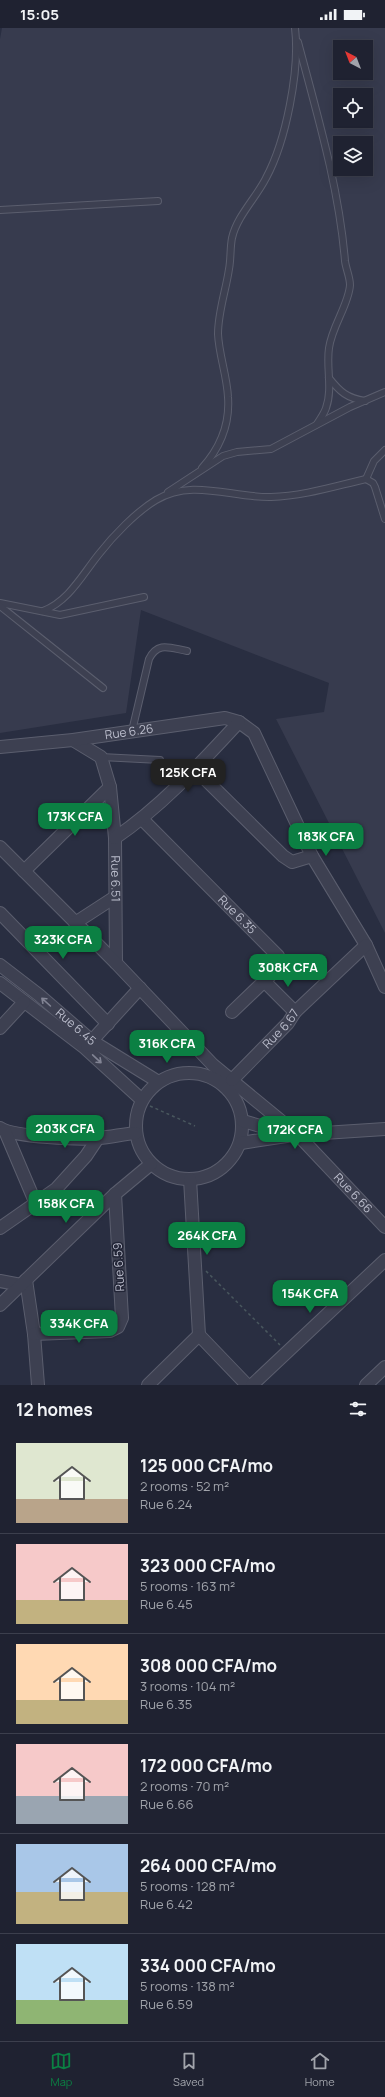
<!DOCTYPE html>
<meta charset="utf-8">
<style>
body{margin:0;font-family:Manrope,sans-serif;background:#2c2f3d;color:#f1f3f6;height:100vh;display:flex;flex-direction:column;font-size:15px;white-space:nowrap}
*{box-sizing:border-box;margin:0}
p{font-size:13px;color:#a1a4ab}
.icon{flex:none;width:22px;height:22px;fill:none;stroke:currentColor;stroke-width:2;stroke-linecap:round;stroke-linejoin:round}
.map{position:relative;height:1357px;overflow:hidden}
.drawer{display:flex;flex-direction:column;background:#1f2231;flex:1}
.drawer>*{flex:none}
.needle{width:26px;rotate:318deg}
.controls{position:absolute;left:333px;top:12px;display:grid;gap:8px}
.controls a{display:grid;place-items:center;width:40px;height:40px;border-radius:0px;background:#1f2231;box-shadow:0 4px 16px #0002,0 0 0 1px #3c3f4d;font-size:20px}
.price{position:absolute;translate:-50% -34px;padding:0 9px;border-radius:8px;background:#0b8043;color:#fff;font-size:13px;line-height:26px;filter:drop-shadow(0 1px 2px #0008)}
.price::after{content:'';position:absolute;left:50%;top:24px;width:12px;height:9px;margin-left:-6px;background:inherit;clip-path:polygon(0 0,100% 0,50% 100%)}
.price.on{background:#222;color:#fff}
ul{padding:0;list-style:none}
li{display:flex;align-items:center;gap:12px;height:100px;padding:0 16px}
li+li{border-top:1px solid #3c3f4d}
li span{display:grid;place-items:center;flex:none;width:112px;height:80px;border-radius:0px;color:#555}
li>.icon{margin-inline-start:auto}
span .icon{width:48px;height:48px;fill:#fffc;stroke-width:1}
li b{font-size:17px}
h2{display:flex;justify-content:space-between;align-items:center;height:48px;padding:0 16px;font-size:17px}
.status{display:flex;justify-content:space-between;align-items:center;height:28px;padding:0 20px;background:#1f2231;direction:ltr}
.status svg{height:11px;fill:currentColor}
.tab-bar{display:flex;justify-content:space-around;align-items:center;height:56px;border-top:1px solid #3c3f4d;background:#1f2231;font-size:11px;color:#a1a4ab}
.tab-bar a{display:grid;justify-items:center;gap:2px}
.tab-bar .on{color:#0b8043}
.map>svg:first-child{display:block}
.airport{fill:#373b4e;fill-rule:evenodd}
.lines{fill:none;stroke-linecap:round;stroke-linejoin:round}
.lane-casing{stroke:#5b5e6e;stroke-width:8}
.street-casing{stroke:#5b5e6e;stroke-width:14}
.path{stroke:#49575e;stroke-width:1.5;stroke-dasharray:3 3;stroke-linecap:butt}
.lane{stroke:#3d4051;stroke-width:6}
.street{stroke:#3d4051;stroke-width:12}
.oneway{stroke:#828494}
.labels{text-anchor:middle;stroke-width:3;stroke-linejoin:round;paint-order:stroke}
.street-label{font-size:12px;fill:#babccb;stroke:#222536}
</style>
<div class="status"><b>15:05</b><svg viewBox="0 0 49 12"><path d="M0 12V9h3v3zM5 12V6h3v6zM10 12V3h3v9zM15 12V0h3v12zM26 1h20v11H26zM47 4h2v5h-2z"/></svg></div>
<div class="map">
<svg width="385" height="1357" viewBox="0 0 385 1357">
<rect width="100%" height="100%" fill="#292e41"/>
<path class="airport" d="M2,0H385V905L276,691L324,684L329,655L141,582L126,685L0,705V11ZM340,19H366V45H340ZM340,67H366V93H340ZM340,115H366V141H340Z"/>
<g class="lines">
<g class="lane-casing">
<g id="lane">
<path d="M298,14C317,86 339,159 345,233C346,241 350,249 350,257C349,276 332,298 329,320C326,339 333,361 326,380C324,386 320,391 317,396"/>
<polyline points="0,182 158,173"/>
<path d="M329,350C340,364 347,370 365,373"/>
<path d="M202,440C220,420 230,396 228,369C227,348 219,327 218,306C218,284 226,262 229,241C231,231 230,220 232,210C237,188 256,170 266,150C286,113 300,42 295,0"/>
<polyline points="366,451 374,433 385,422"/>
<polyline points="168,464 223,428 237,424 271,421 350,379 385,364"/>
<polyline points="0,575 60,587 144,569"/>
<polyline points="0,578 103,660"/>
<path d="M43,583C69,573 82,547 99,526C113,508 136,484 156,472C192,450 232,470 271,469C304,468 335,458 366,451L373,455L375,459L385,491"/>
<path d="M132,703L149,631C158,613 170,620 187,623"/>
<polyline points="101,729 160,732"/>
</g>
</g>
<g class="street-casing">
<g id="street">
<path id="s1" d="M73,712L101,729L110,759L115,810L116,935"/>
<path id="s2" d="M0,719L73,712L225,690L239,694L254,705L312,828L366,917L385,959"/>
<polyline points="195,741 283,828 292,834 312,828"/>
<path id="s3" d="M142,791L278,928L280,934L278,940L232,984"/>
<path d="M115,810C162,778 200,736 239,694"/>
<path id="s4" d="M0,819L116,935L213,1037L298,1107L385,1199"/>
<polyline points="24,843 110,759"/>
<polyline points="0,885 108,996"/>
<polyline points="75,895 115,869"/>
<path id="s5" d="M0,937L39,967L92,1013L157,1053"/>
<polyline points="264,953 295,984"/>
<polyline points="0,955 85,1020 142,1072"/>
<polyline points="0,1000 24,974"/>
<polyline points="87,1018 140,960"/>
<circle cx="189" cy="1098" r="53"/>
<path id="s6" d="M232,1052L288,995L295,984L366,917"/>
<polyline points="243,1093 288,1106"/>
<path d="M0,1100C13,1109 81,1112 99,1110C111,1109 124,1106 136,1105"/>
<polyline points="5,1103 36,1176"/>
<polyline points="241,1115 293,1107 385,1101"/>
<polyline points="190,1151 199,1307"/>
<polyline points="0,1200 56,1161 86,1128 98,1110"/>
<polyline points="26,1252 34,1306 38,1357"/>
<polyline points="0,1253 21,1257"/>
<polyline points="0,1277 115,1166 151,1136"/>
<polyline points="34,1306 110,1303 118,1299 122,1290 115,1166"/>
<polyline points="199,1307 247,1357"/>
<polyline points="148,1357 199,1307"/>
<polyline points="252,1357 385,1232"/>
<polyline points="366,1357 385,1339"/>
</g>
</g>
<g class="path">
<polyline points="150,1078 195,1098"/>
<polyline points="206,1243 280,1317"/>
</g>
<use href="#lane" class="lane"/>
<use href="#street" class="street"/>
</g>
<defs><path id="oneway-shaft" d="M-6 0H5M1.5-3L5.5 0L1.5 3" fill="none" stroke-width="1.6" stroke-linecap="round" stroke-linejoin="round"/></defs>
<g class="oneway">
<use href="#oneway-shaft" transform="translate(46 974) rotate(-138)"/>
<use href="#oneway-shaft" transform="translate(97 1031) rotate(43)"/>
</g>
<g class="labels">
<g class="street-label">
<text dy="4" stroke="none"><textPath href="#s2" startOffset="130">Rue 6.26</textPath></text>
<text dy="4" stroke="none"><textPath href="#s1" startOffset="156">Rue 6.51</textPath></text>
<text dy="4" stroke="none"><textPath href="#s3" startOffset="135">Rue 6.35</textPath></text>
<text dy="4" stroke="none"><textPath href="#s5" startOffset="98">Rue 6.45</textPath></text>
<text dy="4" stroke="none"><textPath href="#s6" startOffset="71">Rue 6.67</textPath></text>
<text dy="4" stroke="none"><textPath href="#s4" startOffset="495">Rue 6.66</textPath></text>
<text transform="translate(119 1239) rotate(-93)" y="4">Rue 6.59</text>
</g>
</g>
</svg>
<div class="controls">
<a><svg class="needle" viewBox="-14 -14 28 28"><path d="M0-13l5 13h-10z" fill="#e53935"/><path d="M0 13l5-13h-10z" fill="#a1a4ab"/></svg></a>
<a><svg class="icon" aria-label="locate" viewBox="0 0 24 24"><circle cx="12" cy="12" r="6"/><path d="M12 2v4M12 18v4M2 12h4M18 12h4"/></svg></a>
<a><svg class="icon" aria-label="layers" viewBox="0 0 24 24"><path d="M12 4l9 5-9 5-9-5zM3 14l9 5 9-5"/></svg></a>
</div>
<b class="price on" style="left:188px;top:765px">125K CFA</b>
<b class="price" style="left:75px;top:809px">173K CFA</b>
<b class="price" style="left:326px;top:829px">183K CFA</b>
<b class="price" style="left:63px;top:932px">323K CFA</b>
<b class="price" style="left:288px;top:960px">308K CFA</b>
<b class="price" style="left:167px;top:1036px">316K CFA</b>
<b class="price" style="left:65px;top:1121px">203K CFA</b>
<b class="price" style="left:295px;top:1122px">172K CFA</b>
<b class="price" style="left:66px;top:1196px">158K CFA</b>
<b class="price" style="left:207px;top:1228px">264K CFA</b>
<b class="price" style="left:310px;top:1286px">154K CFA</b>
<b class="price" style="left:79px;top:1316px">334K CFA</b>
</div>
<section class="drawer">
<h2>12 homes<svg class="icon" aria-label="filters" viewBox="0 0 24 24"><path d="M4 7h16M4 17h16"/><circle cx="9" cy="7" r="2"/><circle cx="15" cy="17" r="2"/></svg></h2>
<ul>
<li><span style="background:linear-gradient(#dfe7d0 70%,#b9a48a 0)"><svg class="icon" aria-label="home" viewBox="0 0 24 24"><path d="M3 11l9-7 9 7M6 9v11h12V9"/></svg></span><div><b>125 000 CFA/mo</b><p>2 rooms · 52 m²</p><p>Rue 6.24</p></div></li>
<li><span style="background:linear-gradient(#f6c9c9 70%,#c2b280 0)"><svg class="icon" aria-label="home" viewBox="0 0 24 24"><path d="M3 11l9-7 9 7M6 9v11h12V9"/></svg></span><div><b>323 000 CFA/mo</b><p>5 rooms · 163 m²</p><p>Rue 6.45</p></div></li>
<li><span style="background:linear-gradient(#ffd9b3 70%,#c2b280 0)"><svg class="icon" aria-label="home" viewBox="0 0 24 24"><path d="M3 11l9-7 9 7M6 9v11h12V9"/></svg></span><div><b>308 000 CFA/mo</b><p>3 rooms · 104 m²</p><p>Rue 6.35</p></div></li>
<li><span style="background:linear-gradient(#f6c9c9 65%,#9aa5b1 0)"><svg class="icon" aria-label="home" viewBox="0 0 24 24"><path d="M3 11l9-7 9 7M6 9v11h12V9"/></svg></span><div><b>172 000 CFA/mo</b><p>2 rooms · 70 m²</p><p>Rue 6.66</p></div></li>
<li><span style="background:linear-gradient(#a9c7e8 60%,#c2b280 0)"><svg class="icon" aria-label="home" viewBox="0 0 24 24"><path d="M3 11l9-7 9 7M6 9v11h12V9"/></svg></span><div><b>264 000 CFA/mo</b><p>5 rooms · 128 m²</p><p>Rue 6.42</p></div></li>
<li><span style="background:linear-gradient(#bfe0f5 70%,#8fb573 0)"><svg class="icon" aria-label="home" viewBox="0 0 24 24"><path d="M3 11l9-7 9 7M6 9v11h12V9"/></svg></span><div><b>334 000 CFA/mo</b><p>5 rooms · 138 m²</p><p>Rue 6.59</p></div></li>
</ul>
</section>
<nav class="tab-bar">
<a class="on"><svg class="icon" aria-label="map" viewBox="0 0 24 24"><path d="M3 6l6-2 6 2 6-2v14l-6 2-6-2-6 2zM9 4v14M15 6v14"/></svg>Map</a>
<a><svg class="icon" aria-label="saved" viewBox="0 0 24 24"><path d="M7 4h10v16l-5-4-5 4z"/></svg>Saved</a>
<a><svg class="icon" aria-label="home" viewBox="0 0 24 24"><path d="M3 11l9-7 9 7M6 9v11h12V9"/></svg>Home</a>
</nav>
